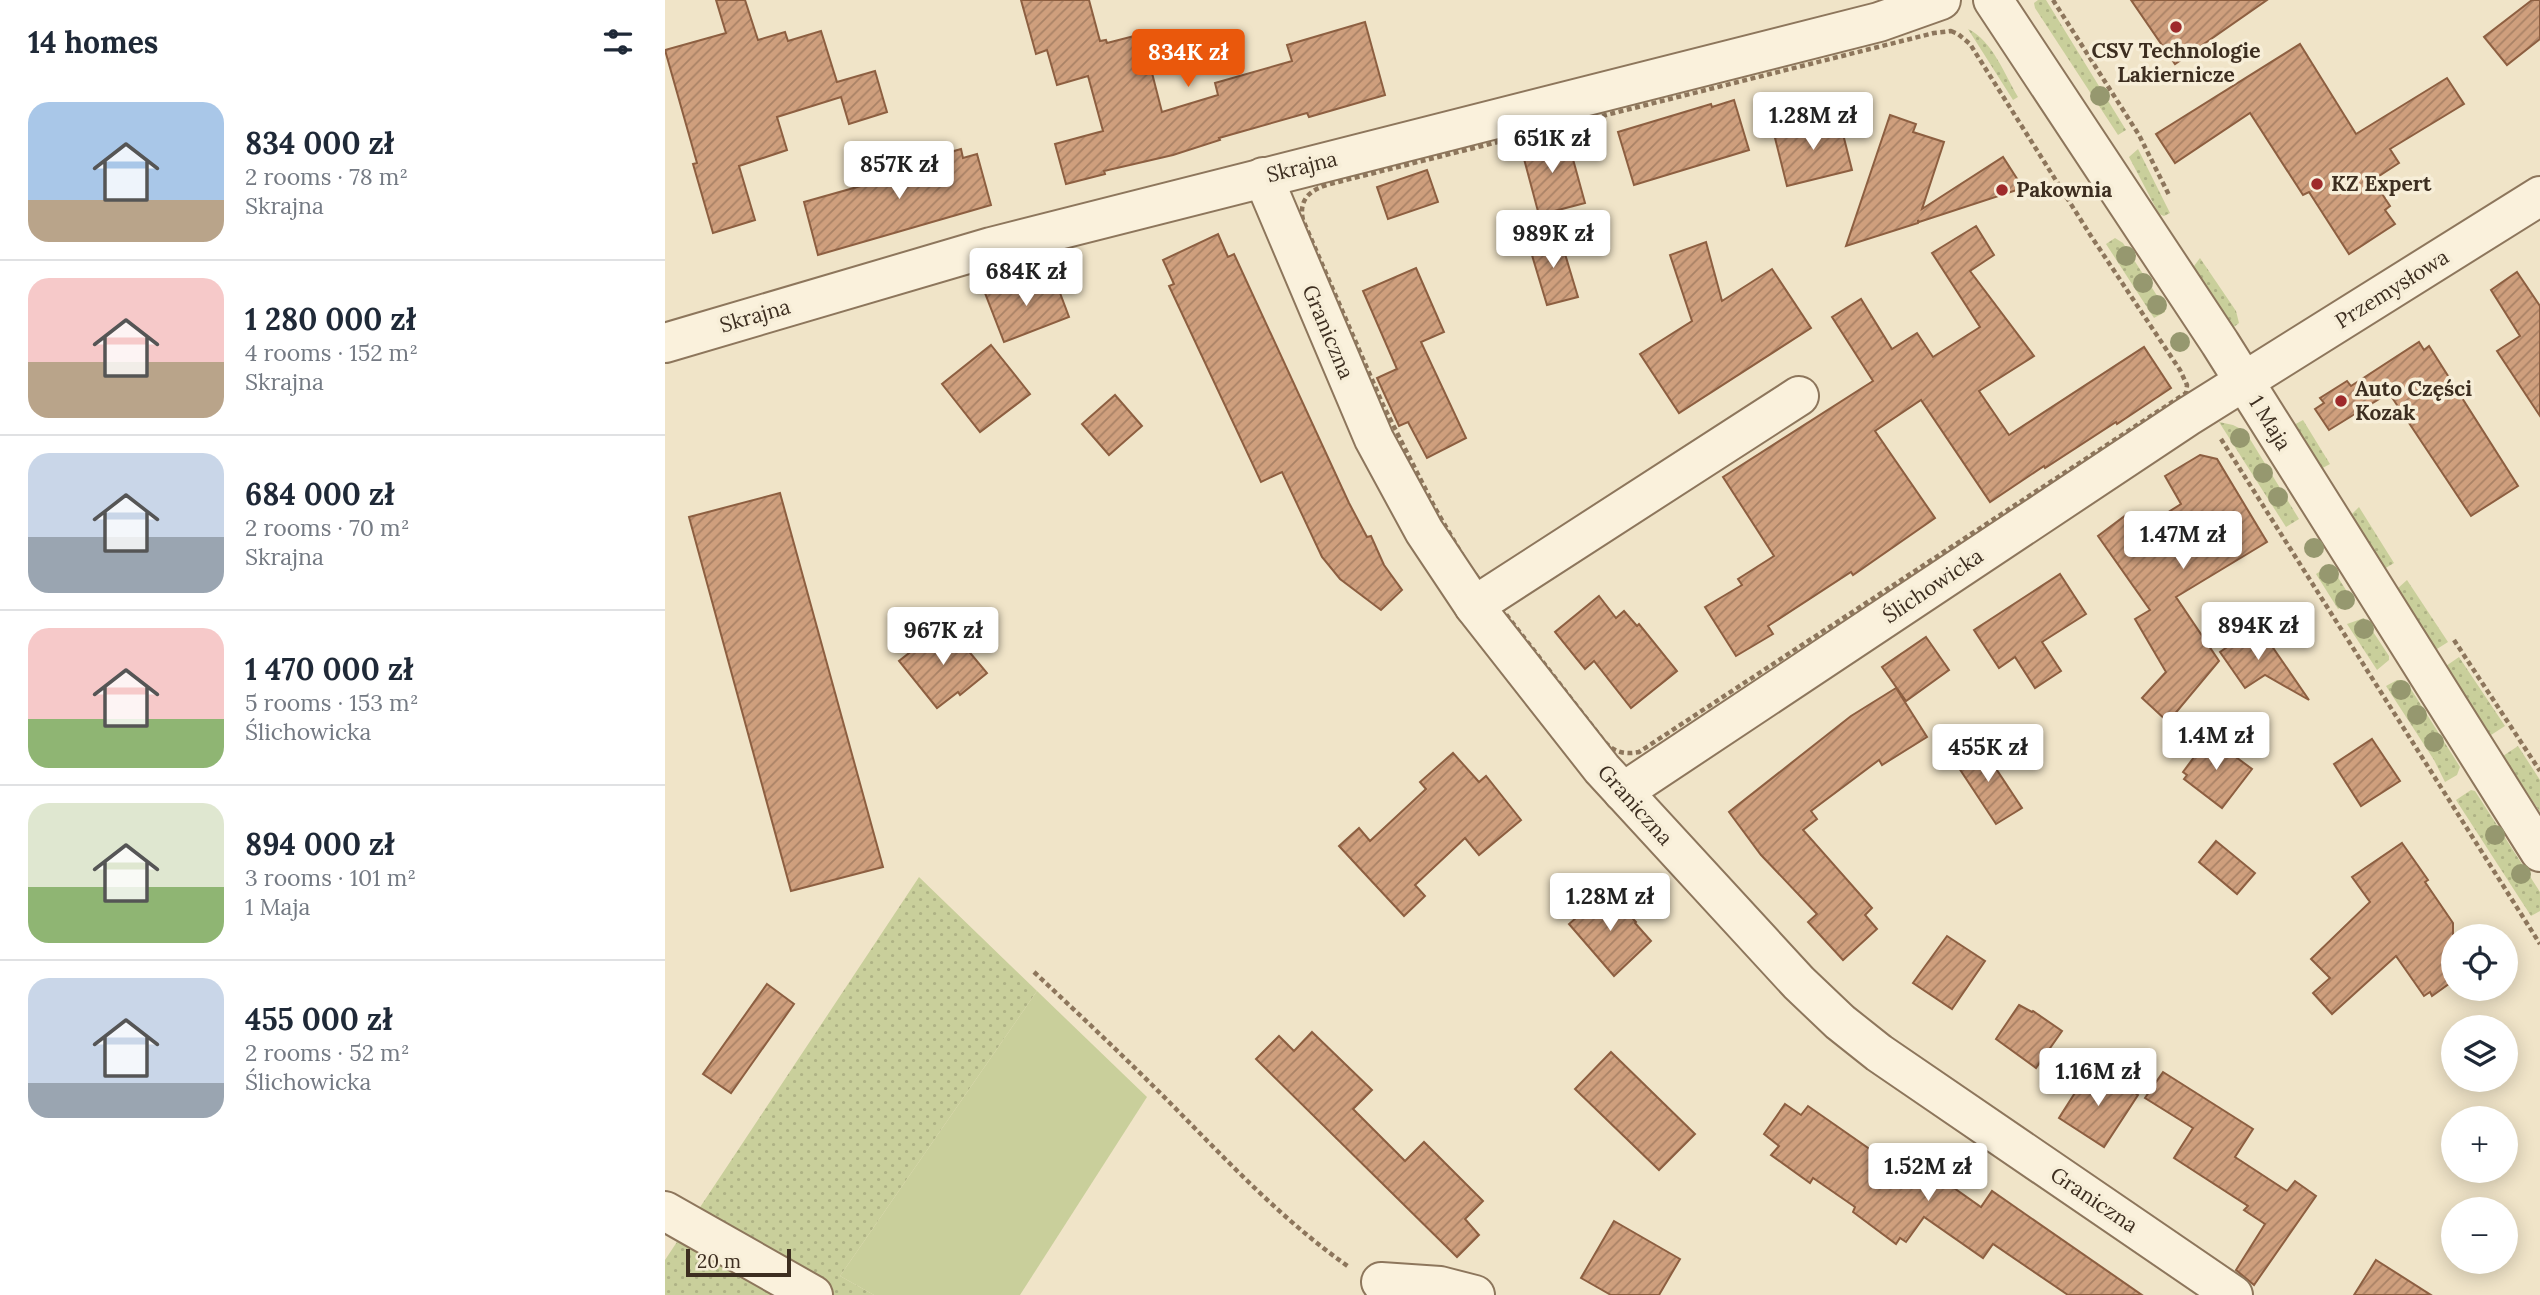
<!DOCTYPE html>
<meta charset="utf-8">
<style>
body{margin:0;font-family:Lora,serif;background:#f6f6f7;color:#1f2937;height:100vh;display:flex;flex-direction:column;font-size:26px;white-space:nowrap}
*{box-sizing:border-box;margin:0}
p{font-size:23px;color:#747a83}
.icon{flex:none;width:38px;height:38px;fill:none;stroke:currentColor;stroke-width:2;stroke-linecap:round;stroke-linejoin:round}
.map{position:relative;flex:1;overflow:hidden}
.side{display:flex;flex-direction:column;background:#fff;width:665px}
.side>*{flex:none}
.fabs{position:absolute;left:1776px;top:924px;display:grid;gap:14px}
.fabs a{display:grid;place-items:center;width:77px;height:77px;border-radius:50%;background:#fff;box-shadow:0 4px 18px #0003;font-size:35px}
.scale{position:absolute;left:21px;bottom:18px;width:105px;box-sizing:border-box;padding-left:7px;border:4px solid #3d2e20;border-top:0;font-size:19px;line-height:24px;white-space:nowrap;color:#3d2e20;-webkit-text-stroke:5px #f7eed8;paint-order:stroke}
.price{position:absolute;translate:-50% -60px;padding:0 16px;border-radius:7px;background:#fff;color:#222;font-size:23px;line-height:46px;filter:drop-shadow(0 2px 4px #0008)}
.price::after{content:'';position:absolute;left:50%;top:42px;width:21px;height:16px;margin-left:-10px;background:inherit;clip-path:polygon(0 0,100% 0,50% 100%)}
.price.on{background:#ea580c;color:#fff}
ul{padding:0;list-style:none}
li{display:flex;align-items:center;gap:21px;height:175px;padding:0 28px}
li+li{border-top:2px solid #e0e1e3}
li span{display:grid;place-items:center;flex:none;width:196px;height:140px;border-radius:21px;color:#555}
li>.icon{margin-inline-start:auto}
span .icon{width:84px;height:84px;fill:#fffc;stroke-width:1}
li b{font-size:30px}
h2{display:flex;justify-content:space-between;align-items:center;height:84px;padding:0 28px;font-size:30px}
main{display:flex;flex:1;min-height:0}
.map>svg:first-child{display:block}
.grass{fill:url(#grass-dots)}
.garden{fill:#c9cf9b}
.building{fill:url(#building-hatch);stroke:#8d5f41;stroke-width:2}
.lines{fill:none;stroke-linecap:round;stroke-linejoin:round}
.minor-casing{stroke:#8d765c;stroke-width:42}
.path{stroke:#8d765c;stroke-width:4.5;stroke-dasharray:5 3.5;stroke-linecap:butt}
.minor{stroke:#faf1dc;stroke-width:38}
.tree{fill:#96986f}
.poi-dot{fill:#9e2a2b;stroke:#f7eed8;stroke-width:2.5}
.labels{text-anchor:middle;stroke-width:7;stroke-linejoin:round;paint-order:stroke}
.poi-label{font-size:21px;font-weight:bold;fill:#3d2e20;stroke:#f7eed8;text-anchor:start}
.street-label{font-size:21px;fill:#3d2e20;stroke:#f7eed8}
</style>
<main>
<section class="side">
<h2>14 homes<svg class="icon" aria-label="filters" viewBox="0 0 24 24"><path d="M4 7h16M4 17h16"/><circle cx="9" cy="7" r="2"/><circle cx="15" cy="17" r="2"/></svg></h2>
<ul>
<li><span style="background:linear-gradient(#a9c7e8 70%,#b9a48a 0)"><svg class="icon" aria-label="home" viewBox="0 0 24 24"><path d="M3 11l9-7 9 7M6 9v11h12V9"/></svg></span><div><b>834 000 zł</b><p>2 rooms · 78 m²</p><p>Skrajna</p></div></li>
<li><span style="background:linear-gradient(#f6c9c9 60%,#b9a48a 0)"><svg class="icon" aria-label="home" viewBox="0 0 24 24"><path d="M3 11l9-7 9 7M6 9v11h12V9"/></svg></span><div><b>1 280 000 zł</b><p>4 rooms · 152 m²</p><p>Skrajna</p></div></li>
<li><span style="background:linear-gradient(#c9d6e8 60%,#9aa5b1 0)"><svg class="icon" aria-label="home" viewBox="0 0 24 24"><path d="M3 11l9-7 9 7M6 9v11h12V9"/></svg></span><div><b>684 000 zł</b><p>2 rooms · 70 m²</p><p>Skrajna</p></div></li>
<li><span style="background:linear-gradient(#f6c9c9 65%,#8fb573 0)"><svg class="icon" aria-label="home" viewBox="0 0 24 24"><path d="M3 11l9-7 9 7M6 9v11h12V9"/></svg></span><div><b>1 470 000 zł</b><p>5 rooms · 153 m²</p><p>Ślichowicka</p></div></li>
<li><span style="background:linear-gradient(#dfe7d0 60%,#8fb573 0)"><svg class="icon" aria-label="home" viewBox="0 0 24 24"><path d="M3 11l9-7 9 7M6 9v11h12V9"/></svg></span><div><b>894 000 zł</b><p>3 rooms · 101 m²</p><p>1 Maja</p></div></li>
<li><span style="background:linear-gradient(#c9d6e8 75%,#9aa5b1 0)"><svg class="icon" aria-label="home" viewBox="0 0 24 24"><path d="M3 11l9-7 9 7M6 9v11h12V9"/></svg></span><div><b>455 000 zł</b><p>2 rooms · 52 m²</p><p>Ślichowicka</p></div></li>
</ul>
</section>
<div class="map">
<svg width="1875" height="1295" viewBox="0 0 1875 1295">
<defs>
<pattern id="grass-dots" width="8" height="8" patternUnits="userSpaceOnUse" patternTransform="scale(1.75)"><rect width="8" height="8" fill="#c9cf9b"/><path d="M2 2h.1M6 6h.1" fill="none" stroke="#aeb285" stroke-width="1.8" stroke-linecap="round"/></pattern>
<pattern id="building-hatch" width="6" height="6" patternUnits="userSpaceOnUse" patternTransform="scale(1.75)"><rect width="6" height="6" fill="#cf9f7d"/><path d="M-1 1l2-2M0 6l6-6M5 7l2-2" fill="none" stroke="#a98266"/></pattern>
</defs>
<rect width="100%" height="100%" fill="#f0e4c8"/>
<g class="grass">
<polygon points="1373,0 1381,0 1461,130 1453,135 1370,8 1369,3"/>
<path d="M1303,29C1327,40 1340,75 1353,97L1348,100Z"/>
<polygon points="1473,149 1505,213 1499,216 1494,214 1464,157"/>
<polygon points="1450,238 1458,243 1500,308 1500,312 1489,318 1441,244"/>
<polygon points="1535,258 1571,311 1574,323 1565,330 1526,270"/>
<polygon points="1638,420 1665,464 1654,470 1627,426"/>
<polygon points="1554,422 1568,425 1580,431 1634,519 1621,527"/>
<polygon points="1694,507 1729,563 1719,569 1685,516"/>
<polygon points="1665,565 1688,601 1673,609 1651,574"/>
<polygon points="1742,580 1783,642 1772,649 1768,646 1732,589"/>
<polygon points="1699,618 1724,656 1724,660 1712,670 1682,624"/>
<polygon points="1794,657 1840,726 1826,735 1781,666"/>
<polygon points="1732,680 1737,680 1744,686 1795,767 1792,775 1780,782 1769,760 1721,686"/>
<polygon points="1853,746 1875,780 1875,812 1838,756"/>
<polygon points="1806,790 1810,791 1875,892 1875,911 1866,916 1791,800"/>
<polygon points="254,877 372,991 175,1276 209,1295 0,1295 0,1260"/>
</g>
<polygon class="garden" points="372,991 482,1097 355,1295 209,1295 175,1276"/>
<g class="building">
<polygon points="51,0 80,0 93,40 120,32 123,41 156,31 172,82 210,71 222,112 184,124 176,97 112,117 122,150 74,166 90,220 48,233 28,164 32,163 0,50 61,33"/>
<polygon points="356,0 424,0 435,41 441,40 442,43 477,34 497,112 553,95 550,83 627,61 622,45 700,22 720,95 644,117 642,113 554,138 555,140 508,155 439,171 440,174 401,184 390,144 438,131 423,76 392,85 382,50 371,54"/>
<polygon points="1466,0 1602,0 1510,64"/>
<polygon points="1867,0 1875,0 1875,39 1842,65 1819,37"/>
<polygon points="1635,44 1691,134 1782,78 1799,104 1725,149 1734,163 1708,180 1725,206 1720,210 1730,224 1684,254 1644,192 1638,195 1585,113 1510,163 1491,134"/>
<polygon points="1069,100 1084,150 969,185 953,132 1046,104 1047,107"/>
<polygon points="1225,115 1251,124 1248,132 1279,142 1257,209 1338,157 1358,188 1254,222 1253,220 1253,223 1181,246"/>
<polygon points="1174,118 1187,170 1122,186 1109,134"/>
<polygon points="886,135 888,145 903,141 920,203 874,215 855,144"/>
<polygon points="296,149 298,158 312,154 326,205 153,255 139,202 224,178 221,170"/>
<polygon points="762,170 773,202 723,219 712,187"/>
<polygon points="1311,226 1329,255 1305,271 1369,356 1314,391 1344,435 1479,347 1506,388 1452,424 1451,422 1380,468 1379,466 1325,502 1256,400 1210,431 1270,518 1188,575 1186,572 1103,626 1108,634 1071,656 1040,607 1077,585 1073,579 1109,556 1058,477 1208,381 1167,317 1196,299 1227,349 1252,333 1268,357 1315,327 1267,253"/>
<polygon points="553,234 563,257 569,254 684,503 702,537 706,536 719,565 737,590 716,610 675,579 657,557 617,472 596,482 504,286 509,284 498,260"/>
<polygon points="894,234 913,297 882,305 863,242"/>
<polygon points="1041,242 1057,301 1107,269 1146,328 1014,413 975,354 1027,321 1005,255"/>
<polygon points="751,268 779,332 756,342 801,438 762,458 743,422 734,426 712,378 732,369 698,291"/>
<polygon points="1852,272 1875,306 1875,416 1832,351 1855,336 1826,290"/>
<polygon points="389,277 404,317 339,342 320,293 347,283 351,292"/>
<polygon points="1754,342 1759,350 1764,346 1853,486 1806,516 1724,393 1664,430 1650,409 1659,403 1655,398 1682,381 1686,386"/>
<polygon points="326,345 365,394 315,432 277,384"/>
<polygon points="450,395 477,426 444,455 417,424"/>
<polygon points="1535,455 1552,459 1602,542 1511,597 1554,661 1503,722 1477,698 1501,672 1470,619 1485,610 1433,536 1461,515 1472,532 1516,504 1500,476"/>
<polygon points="115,493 218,867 126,891 24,517"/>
<polygon points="1395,574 1421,614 1377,642 1396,671 1370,688 1350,657 1334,668 1309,630"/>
<polygon points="934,596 951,618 959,611 972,626 974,624 1012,671 966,708 929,661 920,669 890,632"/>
<polygon points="281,624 322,673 295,695 293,692 272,708 234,661"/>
<polygon points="1593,626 1644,700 1600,675 1580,688 1555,652"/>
<polygon points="1261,637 1284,670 1241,701 1217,667"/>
<polygon points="1231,688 1262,737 1217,765 1214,760 1146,811 1152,819 1138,830 1207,908 1200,915 1212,929 1178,960 1143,922 1152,914 1096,855 1064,812 1186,716"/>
<polygon points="1544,737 1587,769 1557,808 1519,779 1522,775 1518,772"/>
<polygon points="1707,739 1735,781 1696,806 1669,764"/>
<polygon points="1314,743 1357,808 1331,824 1290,762"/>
<polygon points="788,753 814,782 821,776 856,820 814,855 800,838 750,885 760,896 739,916 674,846 694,828 705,841 761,789 755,782"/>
<polygon points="1551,841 1590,873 1572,894 1534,862"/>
<polygon points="1737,843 1763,880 1760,882 1788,923 1788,981 1767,996 1765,992 1759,996 1731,956 1667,1014 1648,993 1665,978 1646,959 1705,902 1687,877"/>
<polygon points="942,891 971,922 970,923 986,941 949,976 904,924"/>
<polygon points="1282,936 1320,961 1287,1009 1248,983"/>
<polygon points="102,984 129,1004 66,1093 38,1074"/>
<polygon points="1354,1005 1367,1012 1368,1011 1397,1031 1371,1068 1331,1039"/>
<polygon points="647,1032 707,1090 688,1109 740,1161 759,1142 818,1201 800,1219 814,1235 792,1257 591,1059 614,1036 629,1051"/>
<polygon points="946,1052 1030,1134 994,1170 910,1089"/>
<polygon points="1498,1072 1588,1129 1570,1157 1622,1191 1630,1181 1651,1196 1589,1285 1571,1270 1600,1224 1579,1210 1583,1206 1509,1158 1528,1128 1480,1098"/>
<polygon points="1422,1074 1437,1084 1442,1075 1473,1095 1439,1147 1394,1118"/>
<polygon points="1120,1104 1136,1115 1143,1106 1219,1159 1228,1145 1316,1207 1327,1191 1477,1295 1403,1295 1328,1244 1318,1258 1259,1217 1241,1242 1235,1238 1231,1244 1188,1212 1190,1207 1148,1178 1145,1183 1106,1155 1114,1146 1099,1134"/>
<polygon points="949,1221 1015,1259 994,1295 946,1295 916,1278"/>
<polygon points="1711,1260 1766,1295 1689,1295"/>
</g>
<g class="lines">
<g class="minor-casing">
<g id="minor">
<polyline points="1328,0 1555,343 1875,852"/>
<polyline points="598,177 709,439 759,531 809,606 937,769 1134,983 1175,1022 1214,1053 1568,1295"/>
<polyline points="0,343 326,247 1214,22 1276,0"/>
<polyline points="809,606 1134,396"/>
<polyline points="958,792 1522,417 1875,196"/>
<polyline points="0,1211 148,1295"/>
<polyline points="716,1282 775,1286 810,1295"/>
</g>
</g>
<g class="path">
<polyline points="1388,0 1474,135 1504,195"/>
<path d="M1286,31L1293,34L1305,44L1426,236L1515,370L1522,385L1521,393L974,752C959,755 948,752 938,740L803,565L770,508L718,405L638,220C633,198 647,189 665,184L1269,33Z"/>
<polyline points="1556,439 1875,944"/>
<polyline points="1789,640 1875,771"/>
<path d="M369,972C418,1018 467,1064 514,1112C568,1167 621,1223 684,1267"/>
</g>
<use href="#minor" class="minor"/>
</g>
<g class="tree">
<circle cx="1435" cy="96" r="10"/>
<circle cx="1461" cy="256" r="10"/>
<circle cx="1478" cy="283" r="10"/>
<circle cx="1492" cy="305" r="10"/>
<circle cx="1515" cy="342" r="10"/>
<circle cx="1575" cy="438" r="10"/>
<circle cx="1598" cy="473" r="10"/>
<circle cx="1613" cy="497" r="10"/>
<circle cx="1649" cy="548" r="10"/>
<circle cx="1664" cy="574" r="10"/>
<circle cx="1680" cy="600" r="10"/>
<circle cx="1699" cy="629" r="10"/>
<circle cx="1736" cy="690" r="10"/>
<circle cx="1752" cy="715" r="10"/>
<circle cx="1769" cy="742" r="10"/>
<circle cx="1830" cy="835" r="10"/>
<circle cx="1856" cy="874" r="10"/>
</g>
<g class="poi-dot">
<circle cx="1511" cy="27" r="7"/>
<circle cx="1652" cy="184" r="7"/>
<circle cx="1337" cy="190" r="7"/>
<circle cx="1676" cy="401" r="7"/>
</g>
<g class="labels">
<g class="poi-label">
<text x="1511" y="58" text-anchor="middle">CSV Technologie<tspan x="1511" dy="24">Lakiernicze</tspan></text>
<text x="1666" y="191">KZ Expert</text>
<text x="1351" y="197">Pakownia</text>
<text x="1690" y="396">Auto Części<tspan x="1690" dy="24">Kozak</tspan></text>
</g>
<g class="street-label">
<text transform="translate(637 167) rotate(-14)" y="7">Skrajna</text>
<text transform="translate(1727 289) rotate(-32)" y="7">Przemysłowa</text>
<text transform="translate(90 316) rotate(-16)" y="7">Skrajna</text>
<text transform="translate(663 332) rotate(67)" y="7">Graniczna</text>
<text transform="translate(1605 423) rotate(58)" y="7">1 Maja</text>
<text transform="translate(1268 586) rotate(-34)" y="7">Ślichowicka</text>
<text transform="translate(970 805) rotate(48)" y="7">Graniczna</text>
<text transform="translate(1429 1200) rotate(34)" y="7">Graniczna</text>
</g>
</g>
</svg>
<div class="fabs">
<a><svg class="icon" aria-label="locate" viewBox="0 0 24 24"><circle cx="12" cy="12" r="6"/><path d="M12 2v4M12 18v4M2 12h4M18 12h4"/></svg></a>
<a><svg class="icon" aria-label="layers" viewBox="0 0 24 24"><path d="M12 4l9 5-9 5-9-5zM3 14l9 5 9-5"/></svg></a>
<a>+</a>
<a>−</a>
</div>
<div class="scale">20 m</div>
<b class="price on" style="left:523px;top:89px">834K zł</b>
<b class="price" style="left:1148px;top:152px">1.28M zł</b>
<b class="price" style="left:887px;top:175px">651K zł</b>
<b class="price" style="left:234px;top:201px">857K zł</b>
<b class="price" style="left:888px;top:270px">989K zł</b>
<b class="price" style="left:361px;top:308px">684K zł</b>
<b class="price" style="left:1518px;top:571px">1.47M zł</b>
<b class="price" style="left:1593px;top:662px">894K zł</b>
<b class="price" style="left:278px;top:667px">967K zł</b>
<b class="price" style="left:1551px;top:772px">1.4M zł</b>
<b class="price" style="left:1323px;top:784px">455K zł</b>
<b class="price" style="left:945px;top:933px">1.28M zł</b>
<b class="price" style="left:1433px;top:1108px">1.16M zł</b>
<b class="price" style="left:1263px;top:1203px">1.52M zł</b>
</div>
</main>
